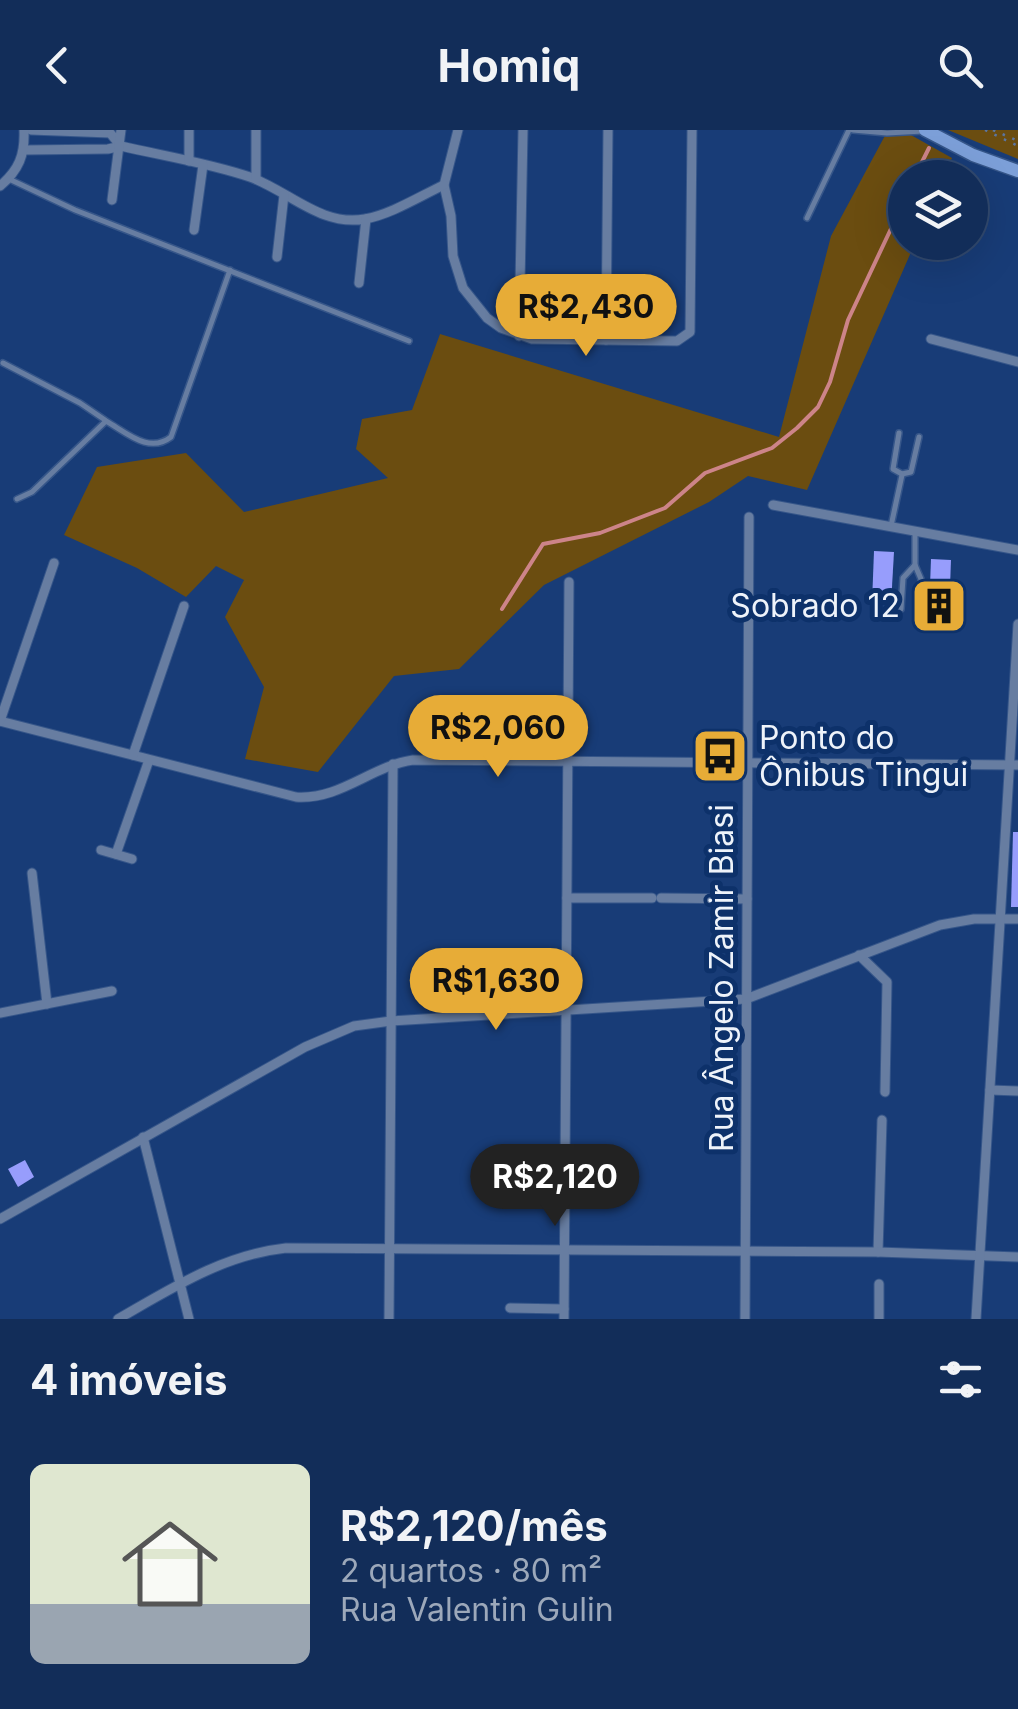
<!DOCTYPE html>
<html lang="pt">
<meta charset="utf-8">
<style>
body{margin:0;font-family:Inter,sans-serif;background:#1b355f;color:#f1f3f6;height:100vh;display:flex;flex-direction:column;font-size:38px;white-space:nowrap}
*{box-sizing:border-box;margin:0}
p{font-size:32px;color:#9ca8ba}
.icon{flex:none;width:55px;height:55px;fill:none;stroke:currentColor;stroke-width:2;stroke-linecap:round;stroke-linejoin:round}
.map{position:relative;height:1189px;overflow:hidden}
.sheet{display:flex;flex-direction:column;background:#122d59;flex:1}
.sheet>*{flex:none}
.fabs{position:absolute;left:888px;top:30px;display:grid;gap:20px}
.fabs a{display:grid;place-items:center;width:100px;height:100px;border-radius:50%;background:#122d59;box-shadow:0 10px 40px #0002,0 0 0 2px #31496f;font-size:50px}
.price{position:absolute;translate:-50% -85px;padding:0 22px;border-radius:35px;background:#e7ac37;color:#111;font-size:32px;line-height:65px;filter:drop-shadow(0 2px 5px #0008)}
.price::after{content:'';position:absolute;left:50%;top:60px;width:30px;height:22px;margin-left:-15px;background:inherit;clip-path:polygon(0 0,100% 0,50% 100%)}
.price.on{background:#222;color:#fff}
ul{padding:0;list-style:none}
li{display:flex;align-items:center;gap:30px;height:250px;padding:0 30px}
li span{display:grid;place-items:center;flex:none;width:280px;height:200px;border-radius:15px;color:#555}
li>.icon{margin-inline-start:auto}
span .icon{width:120px;height:120px;fill:#fffc;stroke-width:1}
li b{font-size:42px}
h2{display:flex;justify-content:space-between;align-items:center;height:120px;padding:0 30px;font-size:42px}
header{display:flex;justify-content:space-between;align-items:center;height:130px;padding:0 30px;background:#122d59;font-size:45px;font-weight:700}
.map>svg:first-child{display:block}
.green{fill:#6b4d10}
.lines{fill:none;stroke-linecap:round;stroke-linejoin:round}
.stream{stroke:#cd8489;stroke-width:4}
.building{fill:#979dfc}
.lane-casing{stroke:#365689;stroke-width:8}
.street-casing{stroke:#365689;stroke-width:11}
.secondary-casing{stroke:#365689;stroke-width:15}
.path{stroke:#5c76a1;stroke-width:2.5;stroke-dasharray:2.5 8;stroke-linecap:butt}
.lane{stroke:#677da1;stroke-width:5}
.street{stroke:#677da1;stroke-width:9}
.secondary{stroke:#7c9fd8;stroke-width:12}
.labels{text-anchor:middle;stroke-width:10;stroke-linejoin:round;paint-order:stroke}
.poi-label{font-size:32px;fill:#eef3fa;stroke:#0d316a;text-anchor:end}
.street-label{font-size:32px;fill:#eef3fa;stroke:#0d316a}
</style>
<header><svg class="icon" aria-label="back" viewBox="0 0 24 24"><path d="M15 5l-7 7 7 7"/></svg>Homiq<svg class="icon" aria-label="search" viewBox="0 0 24 24"><circle cx="10" cy="10" r="6"/><path d="M15 15l6 6"/></svg></header>
<div class="map">
<svg width="1018" height="1189" viewBox="0 0 1018 1189">
<rect width="100%" height="100%" fill="#183c77"/>
<g class="green">
<polygon points="888,0 902,0 952,28 944,47 905,48 905,112 915,113 807,360 748,346 709,372 544,455 459,539 394,546 318,642 245,629 264,557 225,487 244,450 216,436 186,467 137,438 64,405 97,337 186,323 244,382 388,348 356,319 362,289 412,280 440,204 779,307 831,106"/>
<polygon points="948,0 1018,0 1018,29"/>
</g>
<g class="lines">
<g class="stream">
<polyline points="914,48 929,18"/>
<polyline points="502,479 543,414 600,403 665,378 705,343 772,318 797,298 818,277 830,252 848,190 905,69"/>
</g>
</g>
<g class="building">
<polygon points="874,421 894,422 891,474 872,473"/>
<polygon points="931,429 951,430 949,484 929,483"/>
<polygon points="1013,702 1018,702 1018,777 1011,777"/>
<polygon points="25,1030 34,1047 18,1057 8,1039"/>
</g>
<g class="lines">
<g class="lane-casing">
<g id="lane">
<polyline points="853,0 887,3 923,1"/>
<polyline points="9,49 75,80 409,211"/>
<polyline points="807,88 849,0"/>
<polyline points="3,233 80,273 105,290"/>
<polyline points="899,303 893,339 902,344 911,342 919,307"/>
<path d="M17,369L32,362L106,291C127,303 149,324 171,307L230,140"/>
<polyline points="891,396 902,345"/>
<polyline points="915,435 915,401"/>
<polyline points="901,479 903,448 915,435 921,449 919,481"/>
</g>
</g>
<g class="street-casing">
<g id="street">
<polyline points="31,0 110,3 121,16"/>
<polyline points="458,0 444,55 451,86 453,126 463,158 487,188 501,198 532,209 677,211 690,202 692,0"/>
<path d="M25,20L108,19L121,16C164,26 209,33 250,47C289,61 321,97 365,89C392,84 420,66 444,55"/>
<polyline points="189,31 189,0"/>
<polyline points="256,49 256,0"/>
<path d="M0,56C19,40 25,25 24,0"/>
<polyline points="112,70 121,0"/>
<polyline points="194,100 203,35"/>
<polyline points="277,127 284,65"/>
<polyline points="359,153 366,89"/>
<polyline points="519,206 523,0"/>
<polyline points="931,209 1018,232"/>
<polyline points="606,210 608,0"/>
<polyline points="773,375 1018,420"/>
<path d="M0,591L296,667C341,670 371,636 413,630L1018,635"/>
<polyline points="0,591 54,433"/>
<polyline points="133,625 184,476"/>
<polyline points="101,720 132,729"/>
<polyline points="116,724 149,630"/>
<polyline points="32,743 47,874"/>
<polyline points="567,768 652,768"/>
<polyline points="661,768 747,769"/>
<polyline points="859,825 887,852 885,962"/>
<polyline points="0,883 112,861"/>
<polyline points="990,960 1018,961"/>
<polyline points="143,1007 189,1189"/>
<polyline points="0,1089 305,917 354,896 391,891 746,869 940,795 974,789 1018,789"/>
<polyline points="878,1122 882,990"/>
<polyline points="510,1178 564,1179"/>
<path d="M118,1189C172,1158 223,1125 286,1118L878,1122L1018,1127"/>
<polyline points="389,1189 393,634"/>
<polyline points="564,1189 569,452"/>
<polyline points="745,1189 749,387"/>
<polyline points="879,1189 879,1154"/>
<polyline points="976,1189 1018,494"/>
</g>
</g>
<g class="secondary-casing">
<polyline id="secondary" points="925,0 973,25 1018,41"/>
</g>
<g class="path">
<polyline points="985,0 1018,16"/>
<polyline points="993,0 1018,11"/>
</g>
<use href="#lane" class="lane"/>
<use href="#street" class="street"/>
<use href="#secondary" class="secondary"/>
</g>
<defs>
<g id="building-square" transform="scale(2.875)"><rect x="-9" y="-9" width="18" height="18" rx="4" fill="#e7ac37" stroke="#0d316a"/><path d="M-4-6H4V6H1V3H-1V6H-4ZM-2.5-4.3h1.7v1.8h-1.7ZM.8-4.3h1.7v1.8H.8ZM-2.5-1h1.7V.8h-1.7ZM.8-1h1.7V.8H.8Z" fill="#111"/></g>
<g id="bus-square" transform="scale(2.875)"><rect x="-9" y="-9" width="18" height="18" rx="4" fill="#e7ac37" stroke="#0d316a"/><path d="M-5-6H5V4H4V6H2V4H-2V6H-4V4H-5ZM-3.5-4V0h7V-4ZM-3.5 1.2v1.5H-2V1.2ZM2 1.2v1.5H3.5V1.2Z" fill="#111"/></g>
</defs>
<g fill-rule="evenodd">
<use href="#building-square" x="939" y="476"/>
<use href="#bus-square" x="720" y="626"/>
</g>
<g class="labels">
<g class="poi-label">
<text x="900" y="487">Sobrado 12</text>
<text x="759" y="619" text-anchor="start">Ponto do<tspan x="759" dy="37">Ônibus Tingui</tspan></text>
</g>
<g class="street-label">
<text transform="translate(722 848) rotate(-90)" y="11">Rua Ângelo Zamir Biasi</text>
</g>
</g>
</svg>
<div class="fabs">
<a><svg class="icon" aria-label="layers" viewBox="0 0 24 24"><path d="M12 4l9 5-9 5-9-5zM3 14l9 5 9-5"/></svg></a>
</div>
<b class="price" style="left:586px;top:229px">R$2,430</b>
<b class="price" style="left:498px;top:650px">R$2,060</b>
<b class="price" style="left:496px;top:903px">R$1,630</b>
<b class="price on" style="left:555px;top:1099px">R$2,120</b>
</div>
<section class="sheet">
<h2>4 imóveis<svg class="icon" aria-label="filters" viewBox="0 0 24 24"><path d="M4 7h16M4 17h16"/><circle cx="9" cy="7" r="2"/><circle cx="15" cy="17" r="2"/></svg></h2>
<ul>
<li><span style="background:linear-gradient(#dfe7d0 70%,#9aa5b1 0)"><svg class="icon" aria-label="home" viewBox="0 0 24 24"><path d="M3 11l9-7 9 7M6 9v11h12V9"/></svg></span><div><b>R$2,120/mês</b><p>2 quartos · 80 m²</p><p>Rua Valentin Gulin</p></div></li>
</ul>
</section>
